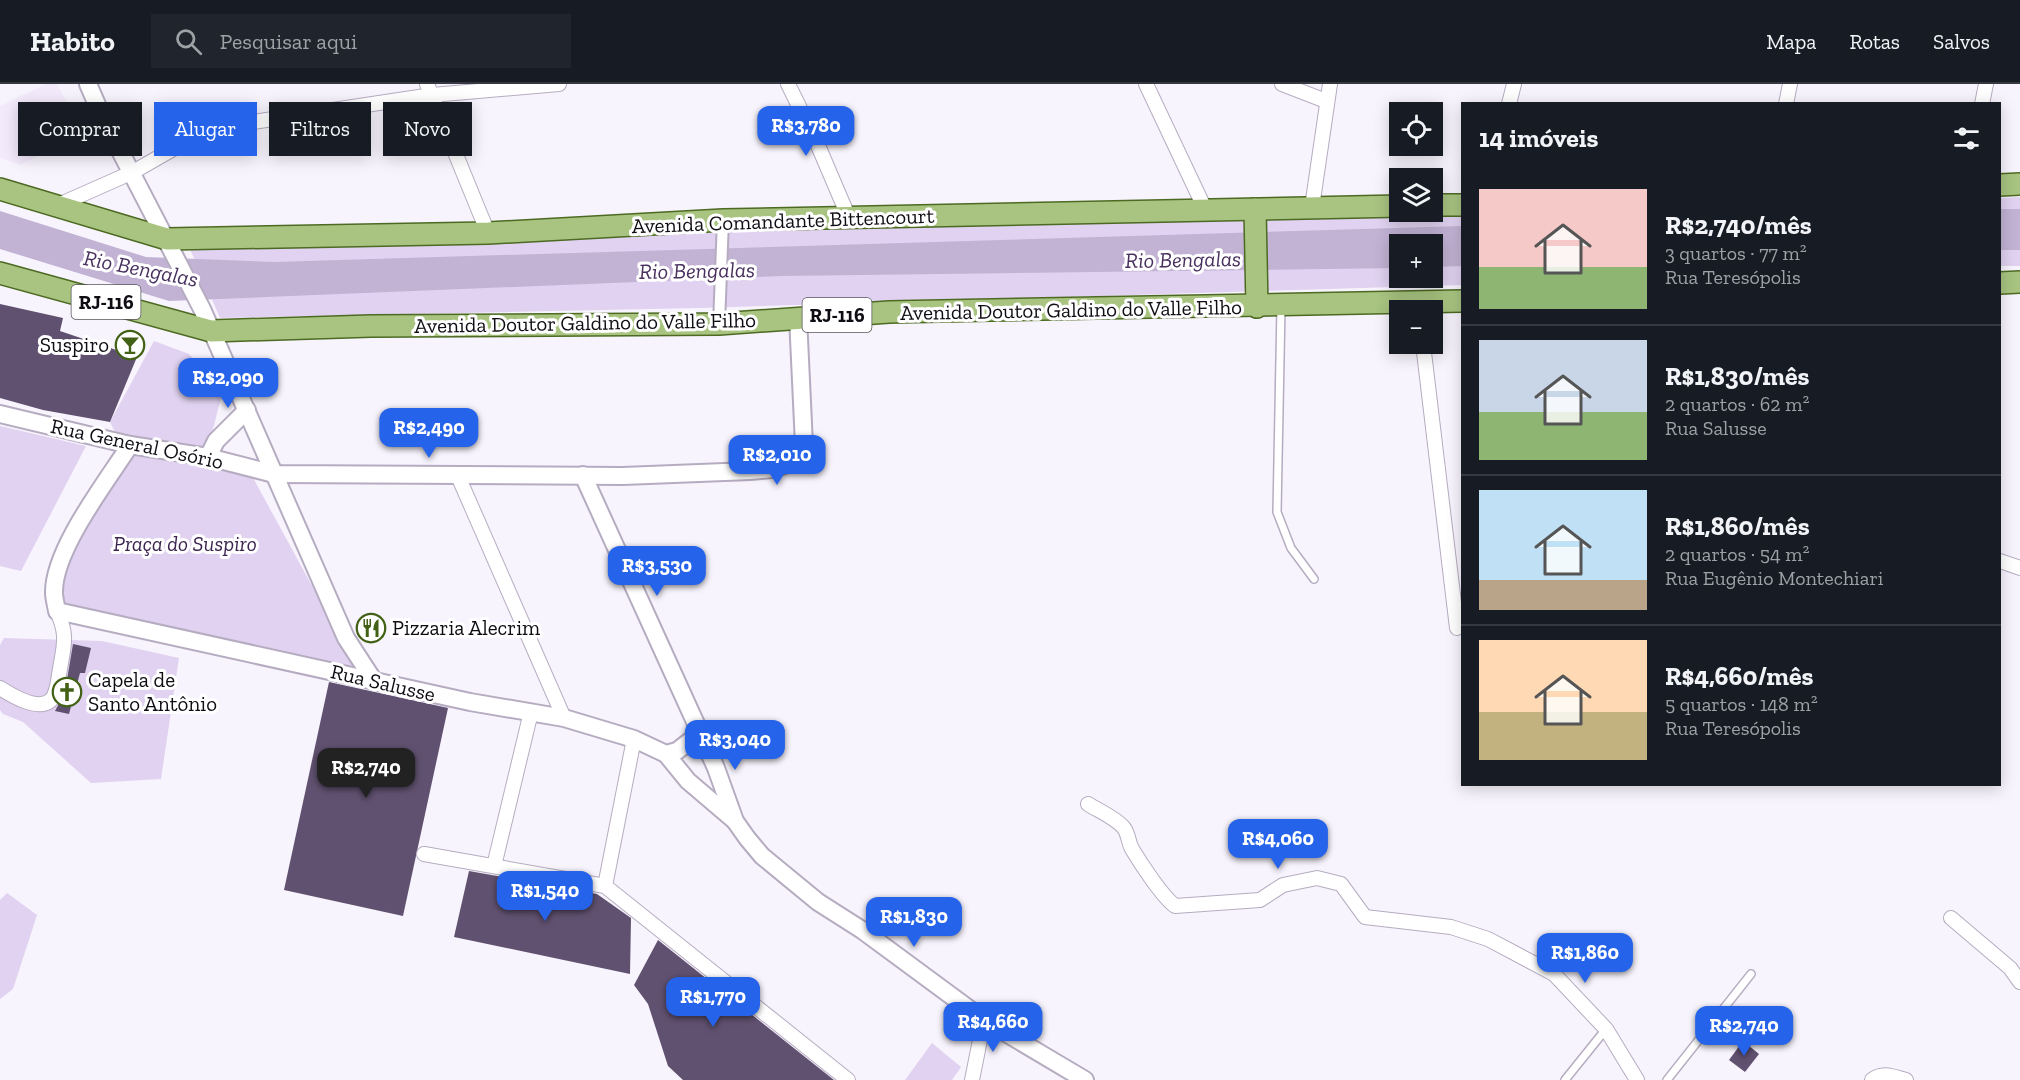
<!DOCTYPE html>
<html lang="pt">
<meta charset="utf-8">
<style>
body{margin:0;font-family:"Zilla Slab",serif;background:#20242c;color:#f1f3f6;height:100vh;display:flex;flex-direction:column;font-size:22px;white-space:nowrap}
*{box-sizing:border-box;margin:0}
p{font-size:20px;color:#9ea1a6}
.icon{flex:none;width:33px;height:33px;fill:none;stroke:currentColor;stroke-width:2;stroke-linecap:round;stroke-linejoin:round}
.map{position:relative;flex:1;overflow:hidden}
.drawer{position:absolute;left:1461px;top:18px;width:540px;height:684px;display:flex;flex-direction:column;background:#171b24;border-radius:0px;box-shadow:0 3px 15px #0003}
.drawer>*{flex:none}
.top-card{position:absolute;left:18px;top:18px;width:570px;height:54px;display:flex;gap:12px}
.fabs{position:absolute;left:1389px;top:18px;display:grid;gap:12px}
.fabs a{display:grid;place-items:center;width:54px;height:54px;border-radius:0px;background:#171b24;box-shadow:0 3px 15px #0003;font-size:30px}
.price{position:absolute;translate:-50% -51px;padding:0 14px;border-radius:12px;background:#2563eb;color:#fff;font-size:20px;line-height:39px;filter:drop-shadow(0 2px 3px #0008)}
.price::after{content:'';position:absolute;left:50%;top:36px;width:18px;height:14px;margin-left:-9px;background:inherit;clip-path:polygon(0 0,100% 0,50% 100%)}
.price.current{background:#222;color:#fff}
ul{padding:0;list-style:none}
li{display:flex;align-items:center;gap:18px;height:150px;padding:0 18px}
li+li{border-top:2px solid #363941}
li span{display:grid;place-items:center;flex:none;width:168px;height:120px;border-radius:0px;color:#555}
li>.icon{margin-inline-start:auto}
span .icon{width:72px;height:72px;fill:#fffc;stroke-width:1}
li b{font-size:26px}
h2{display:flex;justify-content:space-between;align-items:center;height:72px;padding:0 18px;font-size:26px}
.pill{padding:0 21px;border-radius:0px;background:#171b24;box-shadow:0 3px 15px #0003;font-size:21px;line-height:54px}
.pill.current{background:#2563eb;color:#fff}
header{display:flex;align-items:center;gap:36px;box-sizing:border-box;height:84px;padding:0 30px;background:#171b24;border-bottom:2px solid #363941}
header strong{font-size:28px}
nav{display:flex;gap:33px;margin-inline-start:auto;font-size:21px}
.search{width:420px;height:54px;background:#20242c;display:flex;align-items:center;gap:15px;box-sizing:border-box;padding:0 21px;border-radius:0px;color:#9ea1a6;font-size:22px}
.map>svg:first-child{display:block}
.built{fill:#f3eafc}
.green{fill:#e0d2f0;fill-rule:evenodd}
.water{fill:#c2b2d4}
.building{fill:#605170}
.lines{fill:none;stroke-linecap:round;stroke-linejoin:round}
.service-casing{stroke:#b6acc1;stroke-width:10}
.pedestrian-casing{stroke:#b6acc1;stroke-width:14}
.minor-casing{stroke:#b6acc1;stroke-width:16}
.tertiary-casing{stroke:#b6acc1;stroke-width:20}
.primary-casing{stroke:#4d6a23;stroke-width:24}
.service{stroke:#fff;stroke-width:7}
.pedestrian{stroke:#fff;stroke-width:10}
.minor{stroke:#fff;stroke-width:14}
.tertiary{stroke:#fff;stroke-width:16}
.primary{stroke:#a8c480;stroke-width:21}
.labels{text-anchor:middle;stroke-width:6;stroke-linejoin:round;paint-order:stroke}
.shield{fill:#fff;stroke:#57555a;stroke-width:1.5}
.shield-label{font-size:20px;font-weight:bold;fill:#0f0c13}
.street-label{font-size:21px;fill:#0f0c13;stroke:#fff}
.poi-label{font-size:21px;fill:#0f0c13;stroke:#fff;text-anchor:start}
.park-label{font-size:21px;font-style:italic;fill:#3b2450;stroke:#fff}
.water-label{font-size:22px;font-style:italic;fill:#49315f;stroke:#fff}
</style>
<header>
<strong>Habito</strong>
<div class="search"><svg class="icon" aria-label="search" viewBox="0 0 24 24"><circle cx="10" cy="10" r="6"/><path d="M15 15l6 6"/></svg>Pesquisar aqui</div>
<nav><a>Mapa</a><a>Rotas</a><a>Salvos</a></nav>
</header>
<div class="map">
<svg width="2020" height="996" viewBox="0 0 2020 996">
<rect width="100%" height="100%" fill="#f8f4fd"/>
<polygon class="built" points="46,0 57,0 83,48 21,81 0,74 0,22"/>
<g class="green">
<polygon points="2020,113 2020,182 2000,182 2000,114"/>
<path d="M1462,129V201L699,224L220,234L190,165L704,147ZM1400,160H1432V194H1400Z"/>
<polygon points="154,257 189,270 223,306 213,345 200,367 115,348 110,338"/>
<polygon points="0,342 86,362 21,487 0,482"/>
<path d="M132,363L251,390L359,588L60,524C61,463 102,413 132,363Z"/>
<polygon points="4,554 102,557 179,574 161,695 91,699 23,638 3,630 0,626 0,561"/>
<polygon points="7,809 37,831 13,905 0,915 0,816"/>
<polygon points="932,959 961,983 952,996 905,996"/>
</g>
<g class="water">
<rect x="2000" y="125" width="20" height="41"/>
<polygon points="0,127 146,173 275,178 1462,142 1462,182 1433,183 1432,160 1400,160 1399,184 781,192 169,217 0,165"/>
</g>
<g class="building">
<polygon points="0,220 63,234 60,247 137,273 110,338 43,326 0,314"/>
<polygon points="73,560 91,564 85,589 80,589 69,630 55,627 65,608"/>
<polygon points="329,598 448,624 403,832 284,806"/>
<polygon points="469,787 597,810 631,834 630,890 454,853"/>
<polygon points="658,856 834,996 683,996 668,982 648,920 634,901"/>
<polygon points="1743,957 1759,970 1745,988 1729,976"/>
</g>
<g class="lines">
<g class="service-casing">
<g id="service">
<polyline points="1281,223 1277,428 1291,464 1314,495"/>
<polyline points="1565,996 1606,945"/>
<polyline points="1667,996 1751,890"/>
</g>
</g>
<g class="pedestrian-casing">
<polyline id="pedestrian" points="719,240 723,136"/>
</g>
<g class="minor-casing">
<g id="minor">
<polyline points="427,0 488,149"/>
<polyline points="788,0 817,59 849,134"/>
<polyline points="1146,0 1205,125"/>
<polyline points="1282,0 1326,17"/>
<polyline points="1509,20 1514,0"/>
<polyline points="1786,20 1790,0"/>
<polyline points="1982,20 1986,0"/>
<polyline points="54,123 133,88 180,61 247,39 432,11 559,0"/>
<polyline points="1312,123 1330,0"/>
<polyline points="1423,260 1457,544"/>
<polyline points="458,392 564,634"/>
<polyline points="2000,477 2020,484"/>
<path d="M0,604C11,611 38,628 51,616C58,609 58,594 60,585C64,560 68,552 57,527"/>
<path d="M1088,720C1099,727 1116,734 1124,744C1129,751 1128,758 1132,765C1141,780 1162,812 1175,822L1260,816L1283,801L1317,794L1341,800L1365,833L1451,843L1488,855L1554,890L1606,945L1637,996"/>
<polyline points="424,770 605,802 848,996"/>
<polyline points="494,782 531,628"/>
<polyline points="605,802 634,655"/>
<polyline points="1951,834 2010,884 2020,898"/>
<polyline points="972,996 984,936"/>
<path d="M1872,996C1883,987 1894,993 1906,996"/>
</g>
</g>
<g class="tertiary-casing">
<g id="tertiary">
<polyline points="88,0 102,32 202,225 346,554 374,597"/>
<polyline points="0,330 130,361 208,373 274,390 623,392 750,387 772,385 794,378 801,372 804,361 798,233"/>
<path d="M130,361C107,397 53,466 54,509C54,514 56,521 57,527L470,618L564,634L634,655L666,670L677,667L699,650"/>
<polyline points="208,373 216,357 247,326"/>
<polyline points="583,391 716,684 735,737 747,754 762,772 818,818 862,846 984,936 1085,996"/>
<polyline points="666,670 688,697 735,737"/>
</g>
</g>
<g class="primary-casing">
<g id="primary">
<polyline points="2000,101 2020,100"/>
<polyline points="0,105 167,155 488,149 723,136 1400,122"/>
<polyline points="1432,121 1462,121"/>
<polyline points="1255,125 1257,223"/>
<polyline points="0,189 211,247 371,242 719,240 889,228 1462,217"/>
<polyline points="2000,199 2020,198"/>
</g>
</g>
<use href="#service" class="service"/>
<use href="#pedestrian" class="pedestrian"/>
<use href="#minor" class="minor"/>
<use href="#tertiary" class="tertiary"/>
<use href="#primary" class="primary"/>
</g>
<defs>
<g id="bar-ring" transform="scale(1.5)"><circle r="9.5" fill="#fff" stroke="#426115" stroke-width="1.5"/><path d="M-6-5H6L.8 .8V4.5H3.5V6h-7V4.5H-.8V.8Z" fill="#426115"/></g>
<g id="restaurant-ring" transform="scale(1.5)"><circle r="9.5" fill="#fff" stroke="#426115" stroke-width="1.5"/><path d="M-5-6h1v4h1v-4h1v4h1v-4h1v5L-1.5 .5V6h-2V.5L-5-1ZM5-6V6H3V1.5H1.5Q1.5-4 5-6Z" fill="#426115"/></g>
<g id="church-ring" transform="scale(1.5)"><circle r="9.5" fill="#fff" stroke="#426115" stroke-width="1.5"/><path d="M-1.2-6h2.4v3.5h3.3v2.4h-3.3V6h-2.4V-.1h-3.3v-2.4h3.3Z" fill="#426115"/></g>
</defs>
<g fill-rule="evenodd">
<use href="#bar-ring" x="130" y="261"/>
<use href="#restaurant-ring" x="371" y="544"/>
<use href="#church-ring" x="67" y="608"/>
</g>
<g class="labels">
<g class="shield">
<rect x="71.5" y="201" width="69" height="34" rx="4.5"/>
<rect x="802.5" y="214" width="69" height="34" rx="4.5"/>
</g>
<g class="shield-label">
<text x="106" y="225">RJ-116</text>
<text x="837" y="238">RJ-116</text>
</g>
<g class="street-label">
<text transform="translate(783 137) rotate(-2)" y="7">Avenida Comandante Bittencourt</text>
<text transform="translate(1071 226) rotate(-1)" y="7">Avenida Doutor Galdino do Valle Filho</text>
<text transform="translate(585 239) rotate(-1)" y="7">Avenida Doutor Galdino do Valle Filho</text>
<text transform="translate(137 360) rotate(12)" y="7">Rua General Osório</text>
<text transform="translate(383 599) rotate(13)" y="7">Rua Salusse</text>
</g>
<g class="poi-label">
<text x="109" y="268" text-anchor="end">Suspiro</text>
<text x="392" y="551">Pizzaria Alecrim</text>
<text x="88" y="603">Capela de<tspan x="88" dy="24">Santo Antônio</tspan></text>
</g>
<g class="park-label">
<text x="185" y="467">Praça do Suspiro</text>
</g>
<g class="water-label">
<text transform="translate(1183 175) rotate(-1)" y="8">Rio Bengalas</text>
<text transform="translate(141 184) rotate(11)" y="8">Rio Bengalas</text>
<text transform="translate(697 186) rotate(-1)" y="8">Rio Bengalas</text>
</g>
</g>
</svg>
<div class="fabs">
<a><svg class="icon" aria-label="locate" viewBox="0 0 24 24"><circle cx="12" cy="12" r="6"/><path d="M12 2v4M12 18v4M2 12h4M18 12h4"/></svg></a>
<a><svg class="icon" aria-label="layers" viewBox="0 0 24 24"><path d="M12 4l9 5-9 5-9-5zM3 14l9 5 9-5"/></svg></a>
<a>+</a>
<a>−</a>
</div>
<b class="price" style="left:806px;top:73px">R$3,780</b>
<b class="price" style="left:228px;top:325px">R$2,090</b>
<b class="price" style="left:429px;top:375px">R$2,490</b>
<b class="price" style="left:777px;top:402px">R$2,010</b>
<b class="price" style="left:657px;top:513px">R$3,530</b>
<b class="price" style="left:735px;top:687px">R$3,040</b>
<b class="price current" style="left:366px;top:715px">R$2,740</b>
<b class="price" style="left:1278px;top:786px">R$4,060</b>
<b class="price" style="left:545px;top:838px">R$1,540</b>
<b class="price" style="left:914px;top:864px">R$1,830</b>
<b class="price" style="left:1585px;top:900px">R$1,860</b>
<b class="price" style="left:713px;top:944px">R$1,770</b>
<b class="price" style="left:993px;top:969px">R$4,660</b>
<b class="price" style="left:1744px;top:973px">R$2,740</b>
<div class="top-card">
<a class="pill">Comprar</a>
<a class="pill current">Alugar</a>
<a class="pill">Filtros</a>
<a class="pill">Novo</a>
</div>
<section class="drawer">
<h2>14 imóveis<svg class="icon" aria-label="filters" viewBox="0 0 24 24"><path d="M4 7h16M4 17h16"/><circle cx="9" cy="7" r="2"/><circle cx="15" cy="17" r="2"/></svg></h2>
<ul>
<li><span style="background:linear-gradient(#f6c9c9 65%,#8fb573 0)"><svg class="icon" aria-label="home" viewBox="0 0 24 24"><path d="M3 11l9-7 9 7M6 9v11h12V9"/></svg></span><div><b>R$2,740/mês</b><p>3 quartos · 77 m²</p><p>Rua Teresópolis</p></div></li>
<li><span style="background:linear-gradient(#c9d6e8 60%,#8fb573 0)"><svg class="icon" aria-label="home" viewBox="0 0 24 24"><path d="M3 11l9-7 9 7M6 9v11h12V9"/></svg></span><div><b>R$1,830/mês</b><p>2 quartos · 62 m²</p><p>Rua Salusse</p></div></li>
<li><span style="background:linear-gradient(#bfe0f5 75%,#b9a48a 0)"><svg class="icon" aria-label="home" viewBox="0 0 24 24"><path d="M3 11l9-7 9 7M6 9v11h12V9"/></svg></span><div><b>R$1,860/mês</b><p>2 quartos · 54 m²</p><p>Rua Eugênio Montechiari</p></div></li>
<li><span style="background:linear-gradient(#ffd9b3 60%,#c2b280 0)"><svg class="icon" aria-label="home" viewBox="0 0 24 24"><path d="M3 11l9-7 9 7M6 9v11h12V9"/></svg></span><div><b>R$4,660/mês</b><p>5 quartos · 148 m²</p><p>Rua Teresópolis</p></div></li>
</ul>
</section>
</div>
